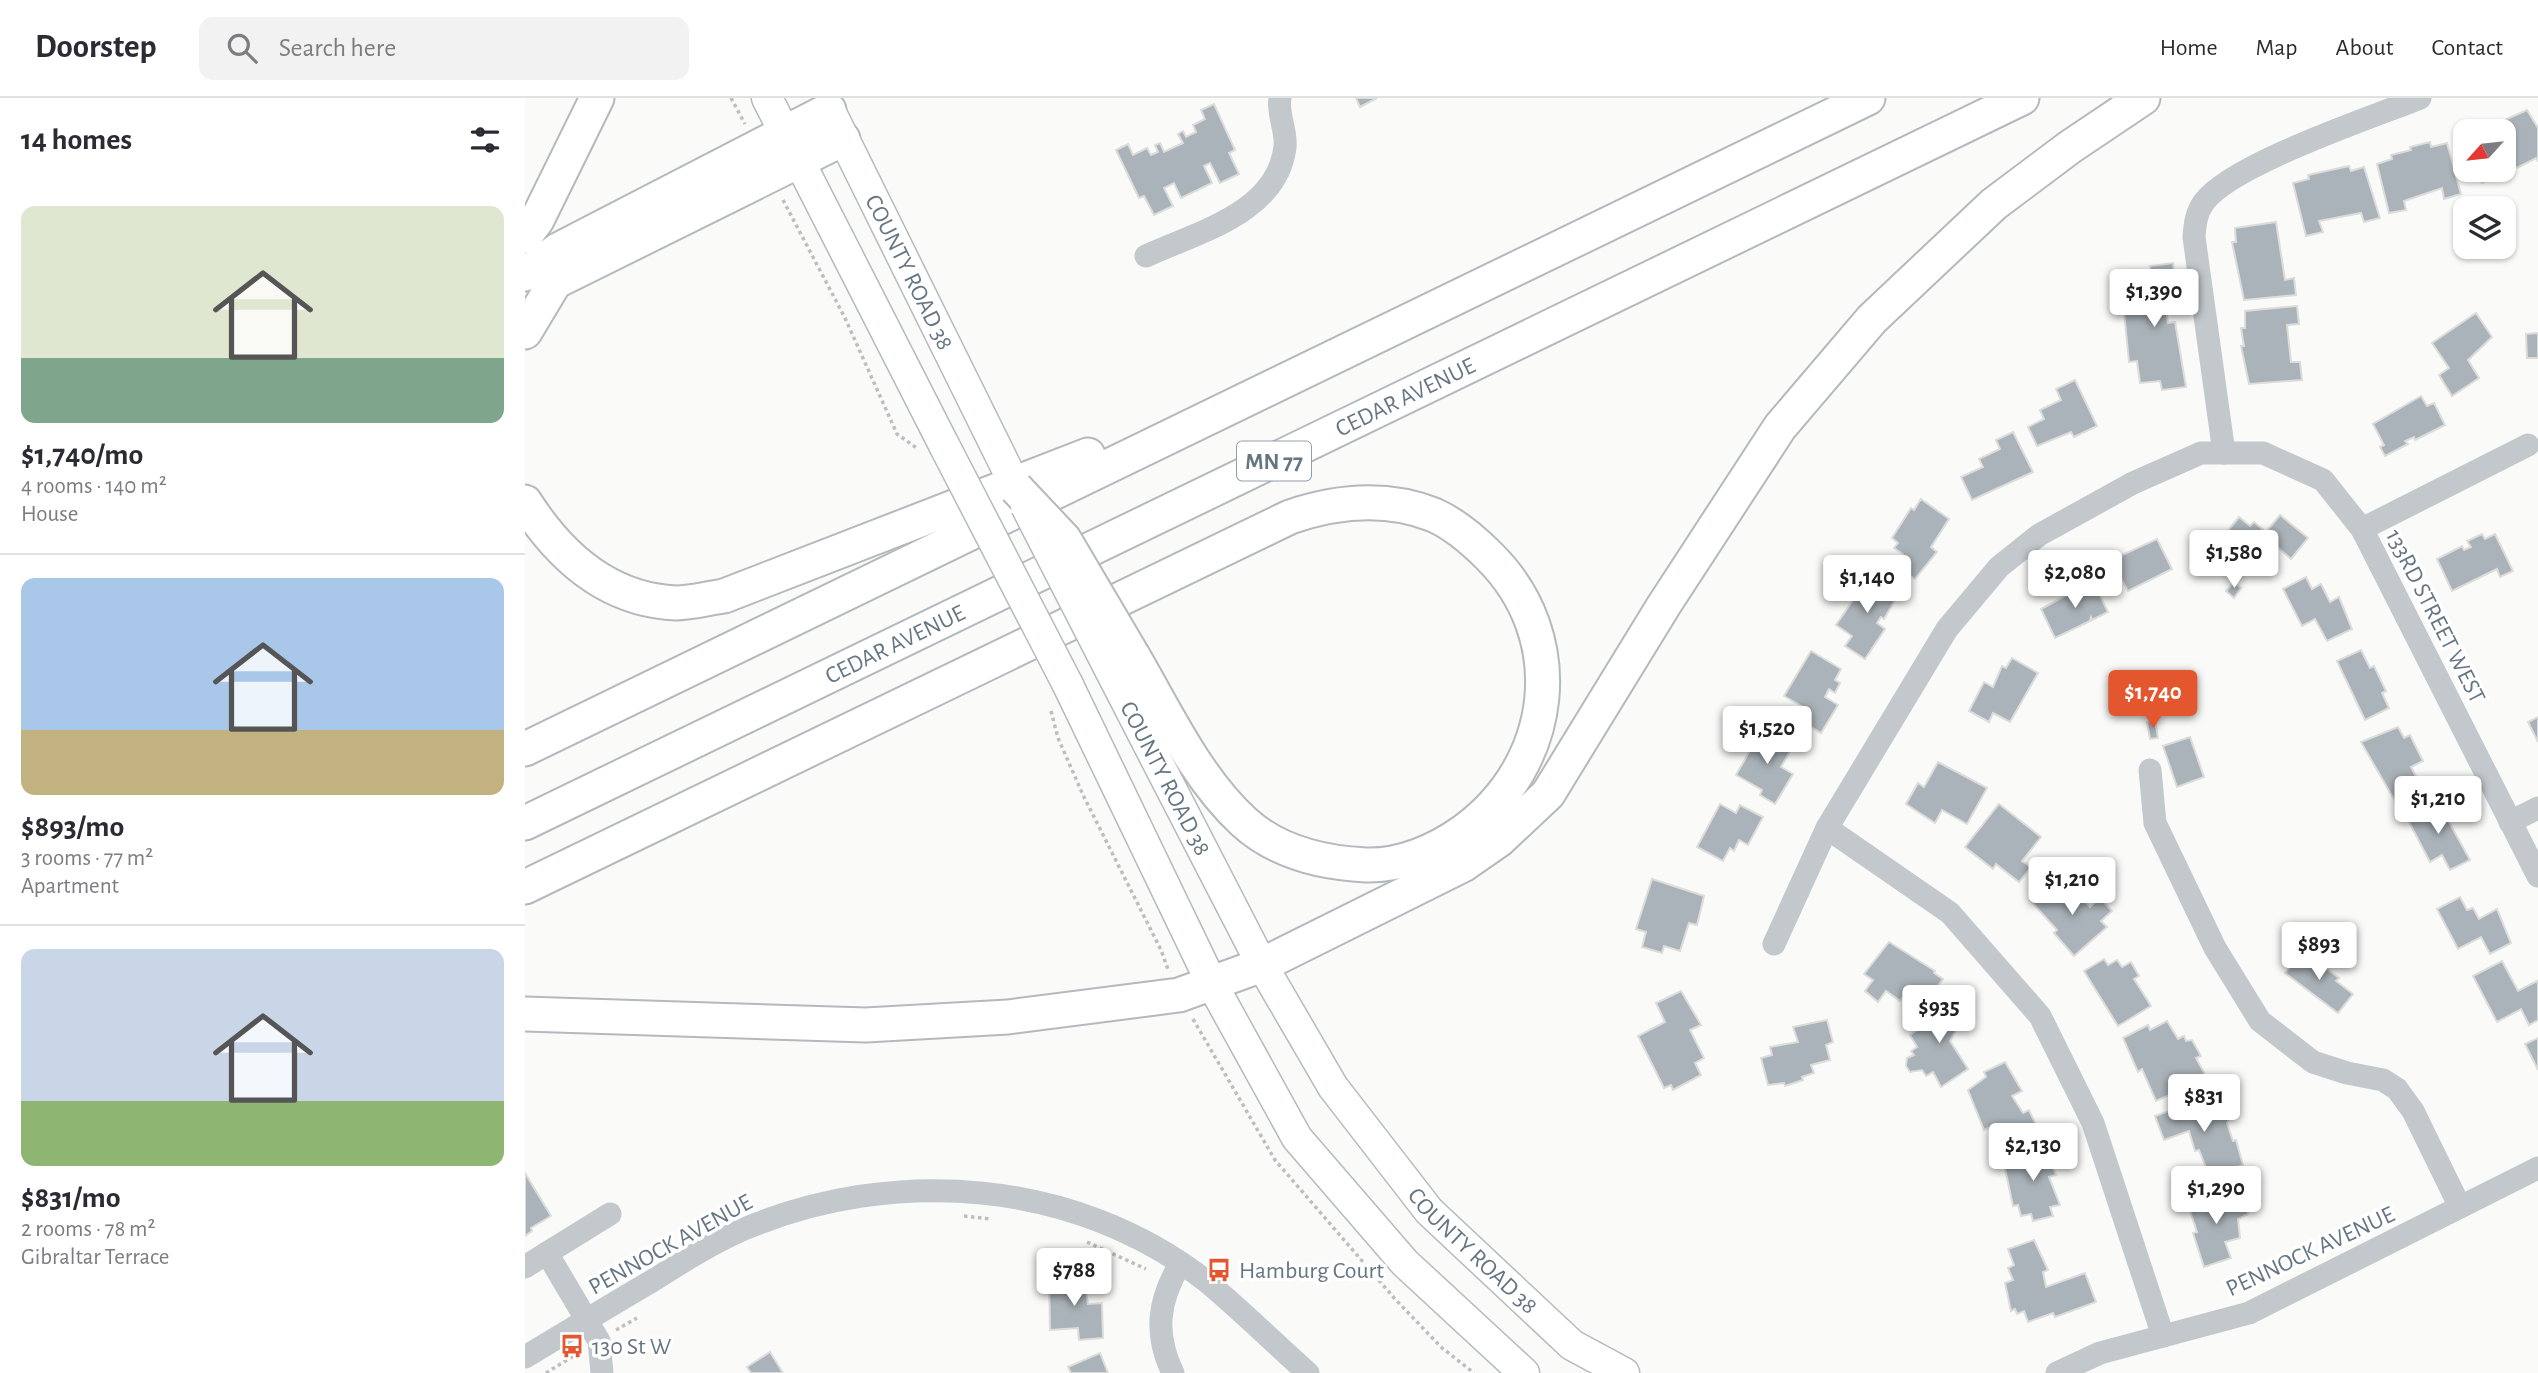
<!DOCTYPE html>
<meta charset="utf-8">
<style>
body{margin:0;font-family:"Alegreya Sans",sans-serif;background:#f2f2f3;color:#2b2b33;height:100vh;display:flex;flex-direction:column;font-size:26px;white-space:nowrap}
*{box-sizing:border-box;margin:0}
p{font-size:23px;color:#7c7c81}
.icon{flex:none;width:38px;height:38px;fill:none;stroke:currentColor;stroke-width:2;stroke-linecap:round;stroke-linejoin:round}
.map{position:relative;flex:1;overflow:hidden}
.panel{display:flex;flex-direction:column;background:#fff;width:525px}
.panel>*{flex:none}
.needle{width:46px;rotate:243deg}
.controls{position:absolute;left:1928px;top:21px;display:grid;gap:14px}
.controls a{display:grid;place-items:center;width:63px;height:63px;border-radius:14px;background:#fff;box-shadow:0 2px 5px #0004;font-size:35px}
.price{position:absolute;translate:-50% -60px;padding:0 16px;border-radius:7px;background:#fff;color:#222;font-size:23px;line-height:46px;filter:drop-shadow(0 2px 4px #0008)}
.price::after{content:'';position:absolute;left:50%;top:42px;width:21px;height:16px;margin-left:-10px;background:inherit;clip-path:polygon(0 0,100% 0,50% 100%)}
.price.selected{background:#e4572e;color:#fff}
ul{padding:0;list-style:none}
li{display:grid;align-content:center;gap:14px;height:371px;padding:0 21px}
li+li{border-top:2px solid #e1e1e2}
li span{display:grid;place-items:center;height:217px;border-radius:14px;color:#555}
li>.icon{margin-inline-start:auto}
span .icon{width:126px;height:126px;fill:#fffc;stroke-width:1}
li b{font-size:30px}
h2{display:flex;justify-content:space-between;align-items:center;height:84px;padding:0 21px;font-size:30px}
header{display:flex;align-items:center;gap:42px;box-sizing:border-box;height:98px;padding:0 35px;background:#fff;border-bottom:2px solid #e1e1e2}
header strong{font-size:33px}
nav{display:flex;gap:38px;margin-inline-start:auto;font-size:24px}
.search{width:490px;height:63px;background:#f2f2f3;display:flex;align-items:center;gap:18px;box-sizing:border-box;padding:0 24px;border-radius:14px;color:#7c7c81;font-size:26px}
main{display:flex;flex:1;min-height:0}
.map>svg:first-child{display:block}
.building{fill:#aab3b9;stroke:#dcdcda;stroke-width:2}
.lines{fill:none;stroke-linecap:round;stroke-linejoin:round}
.major-casing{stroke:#b5babe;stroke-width:33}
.highway-casing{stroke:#b4b9bd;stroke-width:37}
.path{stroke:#bbbfc2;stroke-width:3.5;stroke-dasharray:3.5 3.5;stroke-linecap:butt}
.minor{stroke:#c3c8cc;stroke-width:23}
.major{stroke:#fff;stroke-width:30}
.highway{stroke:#fff;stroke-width:33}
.major-bridge-casing{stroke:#b5babe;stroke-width:33;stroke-linecap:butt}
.highway-bridge-casing{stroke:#b4b9bd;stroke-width:37;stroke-linecap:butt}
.major-bridge{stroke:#fff;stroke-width:30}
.highway-bridge{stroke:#fff;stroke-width:33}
.labels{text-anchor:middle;stroke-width:7;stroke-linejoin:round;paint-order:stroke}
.shield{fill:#fff;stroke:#939fa8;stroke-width:2}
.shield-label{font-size:23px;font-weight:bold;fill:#657683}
.street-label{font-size:24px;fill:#657683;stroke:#fff}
.poi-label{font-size:24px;fill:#657683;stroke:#fff;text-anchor:start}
</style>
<header>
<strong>Doorstep</strong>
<div class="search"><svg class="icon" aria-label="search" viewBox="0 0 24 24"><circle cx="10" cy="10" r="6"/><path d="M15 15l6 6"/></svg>Search here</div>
<nav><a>Home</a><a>Map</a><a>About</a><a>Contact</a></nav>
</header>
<main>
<section class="panel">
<h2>14 homes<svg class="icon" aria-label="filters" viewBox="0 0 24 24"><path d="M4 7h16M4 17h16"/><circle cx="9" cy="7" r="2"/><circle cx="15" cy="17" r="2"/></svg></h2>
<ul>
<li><span style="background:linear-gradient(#dfe7d0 70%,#7fa58c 0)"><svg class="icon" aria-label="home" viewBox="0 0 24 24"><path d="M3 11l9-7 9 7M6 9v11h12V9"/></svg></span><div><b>$1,740/mo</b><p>4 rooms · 140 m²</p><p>House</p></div></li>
<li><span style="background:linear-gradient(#a9c7e8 70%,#c2b280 0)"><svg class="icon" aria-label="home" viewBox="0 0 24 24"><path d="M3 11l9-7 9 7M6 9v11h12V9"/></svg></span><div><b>$893/mo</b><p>3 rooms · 77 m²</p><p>Apartment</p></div></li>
<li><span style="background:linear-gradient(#c9d6e8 70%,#8fb573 0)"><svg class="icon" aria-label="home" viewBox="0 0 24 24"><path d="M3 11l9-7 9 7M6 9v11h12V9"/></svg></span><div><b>$831/mo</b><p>2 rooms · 78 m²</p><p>Gibraltar Terrace</p></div></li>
</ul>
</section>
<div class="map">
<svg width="2013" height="1275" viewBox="0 0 2013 1275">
<rect width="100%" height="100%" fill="#fafaf8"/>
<g class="building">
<polygon points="831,0 852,0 835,9"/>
<polygon points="689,6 710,52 704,55 714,76 695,85 685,65 679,68 687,85 656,100 649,85 639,90 648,108 629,117 619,98 614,100 591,52 603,46 608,57 622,50 626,57 633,54 630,47 635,45 639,54 658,45 653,36 658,33 661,39 671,34 668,27 680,21 676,12"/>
<polygon points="2002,12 2013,30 2013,63 2011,60 1992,70 1989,67 1957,85 1949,72 1979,72 1979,33 1955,33"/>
<polygon points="1905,44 1906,49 1922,45 1936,96 1919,101 1917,90 1879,103 1881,112 1864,115 1852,66 1867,61 1866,57 1886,52 1885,49"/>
<polygon points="1824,68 1826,73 1839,69 1855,120 1839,124 1836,115 1794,123 1798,134 1781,138 1768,85 1784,81 1783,77"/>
<polygon points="1751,124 1760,182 1769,180 1771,197 1719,202 1707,144 1711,144 1710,130"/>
<polygon points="1648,165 1651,194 1646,195 1648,210 1641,211 1643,225 1650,224 1661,289 1637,292 1635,283 1615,285 1612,263 1604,264 1599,214 1607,214 1603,179 1626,178 1625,168"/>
<polygon points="1772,208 1774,226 1762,227 1766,264 1775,264 1777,282 1724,286 1716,248 1719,248 1716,230 1720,230 1720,213"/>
<polygon points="1951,215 1967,239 1943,262 1954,280 1927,298 1914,277 1924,270 1907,245"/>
<polygon points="2013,235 2013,260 2002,260 2001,236"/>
<polygon points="1550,282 1572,328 1549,339 1546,334 1512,348 1503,329 1519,321 1515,312 1536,302 1531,291"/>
<polygon points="1896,298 1902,308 1909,305 1920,327 1890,342 1889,339 1880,343 1883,346 1860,358 1855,349 1859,347 1848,326"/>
<polygon points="1488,334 1508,374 1447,402 1436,379 1458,369 1454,361 1475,351 1471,342"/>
<polygon points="1396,401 1424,421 1406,449 1412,454 1390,481 1370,467 1378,456 1369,450 1373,445 1367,440 1386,410 1389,412"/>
<polygon points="1755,417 1783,440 1766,461 1751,448 1734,469 1697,440 1714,419 1725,428 1729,424 1741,434"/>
<polygon points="1957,436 1960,441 1970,436 1988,473 1975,479 1972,471 1927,493 1912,461 1937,448 1939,452 1946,449 1942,443"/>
<polygon points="1632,441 1647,471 1603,493 1597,482 1585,488 1575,467"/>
<polygon points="1346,476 1374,495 1359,521 1356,519 1352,525 1360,531 1340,561 1320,548 1327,538 1311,527"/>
<polygon points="1781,479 1787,491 1796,486 1805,504 1814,499 1827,531 1802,543 1790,521 1777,528 1758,491"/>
<polygon points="1568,483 1583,514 1567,522 1566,519 1565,523 1530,540 1516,511"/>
<polygon points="1709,484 1716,490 1709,500 1701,493"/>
<polygon points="1836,552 1845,570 1849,568 1861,593 1857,595 1864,610 1840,622 1812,563"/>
<polygon points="1286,553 1316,571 1310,582 1315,585 1310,595 1304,591 1300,599 1313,607 1296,635 1275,622 1282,611 1259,598"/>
<polygon points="1487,560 1513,575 1485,624 1468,615 1464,624 1444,613 1459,584 1468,589 1477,568 1481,570"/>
<polygon points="2013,619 2013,644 2003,624"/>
<polygon points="1630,622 1633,640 1625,641 1622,624"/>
<polygon points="1873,629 1879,640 1885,637 1898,663 1886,669 1900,696 1874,710 1836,644"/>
<polygon points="1238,630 1268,648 1256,669 1268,676 1250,706 1235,697 1237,692 1211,677"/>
<polygon points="1665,639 1679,679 1652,689 1638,648"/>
<polygon points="1413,664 1462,690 1442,726 1417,712 1410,725 1381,706 1393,685 1399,689"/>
<polygon points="1913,704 1945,762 1925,772 1917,757 1905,764 1882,720"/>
<polygon points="1195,706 1211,715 1215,707 1238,719 1223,747 1214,742 1209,753 1205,750 1198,763 1172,749"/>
<polygon points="1474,706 1516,739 1497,763 1506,769 1494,784 1471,766 1468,771 1440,749"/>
<polygon points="1127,781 1179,798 1172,827 1164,825 1155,853 1139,848 1137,855 1117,849 1121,834 1111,831"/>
<polygon points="1522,787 1534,801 1548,789 1565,809 1575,800 1587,813 1576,823 1582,829 1549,858 1529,835 1532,832 1505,802"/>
<polygon points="1935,799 1942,812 1948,810 1954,821 1972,811 1986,845 1965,856 1956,839 1933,851 1912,811"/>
<polygon points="1364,844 1410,873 1409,875 1418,881 1400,904 1384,891 1375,903 1361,893 1353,904 1340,893 1348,882 1339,876"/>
<polygon points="1777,853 1814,880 1811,883 1828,896 1813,915 1760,875"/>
<polygon points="1579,861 1583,867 1592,862 1597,869 1606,864 1614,878 1609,881 1626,908 1593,928 1559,873"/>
<polygon points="1977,863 1993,893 2012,883 2013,886 2013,922 2004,927 1996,911 1972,924 1948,878"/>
<polygon points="1156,893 1176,927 1165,932 1179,960 1170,965 1176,977 1148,992 1146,987 1139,990 1113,938 1140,924 1131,905"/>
<polygon points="1422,898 1443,911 1425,943 1443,971 1416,989 1408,974 1401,978 1397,972 1385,974 1381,968 1382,960 1389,957 1386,953 1392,949 1385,937 1408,921"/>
<polygon points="1302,922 1308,944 1301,947 1305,962 1286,967 1289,975 1277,979 1278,982 1260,988 1259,985 1243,987 1236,960 1247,957 1245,949 1273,944 1268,929"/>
<polygon points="1642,923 1653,941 1659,938 1661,943 1667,942 1676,958 1671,960 1682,980 1631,1003 1617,971 1613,974 1598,940 1623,927 1625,932"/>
<polygon points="2013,940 2013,972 2000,946"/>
<polygon points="1480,964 1497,993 1487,998 1498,1015 1504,1012 1511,1027 1472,1049 1463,1030 1459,1032 1443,992 1461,979 1459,974"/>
<polygon points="1692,1001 1697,1012 1703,1014 1705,1019 1702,1025 1708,1043 1711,1042 1718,1067 1690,1077 1688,1070 1682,1072 1674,1052 1670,1053 1664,1033 1639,1042 1630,1018 1660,1007 1662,1012"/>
<polygon points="1518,1045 1531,1077 1524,1079 1535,1107 1525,1109 1528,1118 1508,1123 1506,1116 1496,1118 1493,1107 1488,1108 1479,1066 1498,1061 1496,1051"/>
<polygon points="0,1075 26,1118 6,1130 7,1133 0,1138"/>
<polygon points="1700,1094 1704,1105 1718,1101 1723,1116 1713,1121 1715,1140 1700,1144 1706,1160 1679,1169 1668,1135 1672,1134 1663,1107"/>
<polygon points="1509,1142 1523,1172 1518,1174 1521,1189 1560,1175 1571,1204 1530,1219 1528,1215 1503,1224 1499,1213 1492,1216 1490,1211 1486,1213 1480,1185 1488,1182 1483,1170 1489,1167 1483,1151"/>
<polygon points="559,1177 563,1206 577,1205 578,1240 554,1242 553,1230 525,1232 524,1180"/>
<polygon points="245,1254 258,1275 226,1275 222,1269"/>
<polygon points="575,1255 583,1275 546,1275 543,1269"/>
</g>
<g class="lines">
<g class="major-casing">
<g id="major">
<polyline points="242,0 419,347"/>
<path id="s1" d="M308,19L485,377"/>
<path id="s2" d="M584,570L737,867L808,989L904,1113L1047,1247L1099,1275"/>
<polyline points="543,587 687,886 772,1040 880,1165 999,1275"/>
</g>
</g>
<g class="highway-casing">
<g id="highway">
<polyline points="0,138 12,122 72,0"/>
<polyline points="0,176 33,152 304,12"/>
<polyline points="0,234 30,184 318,41"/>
<path d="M0,404C35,459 83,502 151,505C166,505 184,500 199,498L563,357"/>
<polyline points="0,651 1343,0"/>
<path id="s3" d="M0,725L1497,0"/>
<path d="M0,789L765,419C812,403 861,398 909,417C929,426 948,442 964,458C1046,539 1031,666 939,733C911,753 876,768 841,767C798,765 752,754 719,724C671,680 641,614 608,558"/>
<polyline points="0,916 341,927 483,919 654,897 737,867 938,767 974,742 1023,696 1139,507 1255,329 1347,221 1469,106 1545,49 1618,0"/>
</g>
</g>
<g class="path">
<polyline points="206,0 220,26"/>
<polyline points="258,102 320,220 372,336 393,351"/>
<polyline points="526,613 533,640 558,697 636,852 644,874"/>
<polyline points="668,921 750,1062 870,1201 916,1249 949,1275"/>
<polyline points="439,1118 466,1121"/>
<polyline points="562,1144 621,1171"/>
<polyline points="91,1232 112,1220"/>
<polyline points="21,1275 55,1254"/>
</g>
<g class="minor">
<path d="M621,158C673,134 752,115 760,49C762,33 752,16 755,0"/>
<path d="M1699,355L1669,139C1670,126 1671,115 1679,104C1707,66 1848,19 1895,0"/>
<polyline points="1837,431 2003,347"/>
<polyline points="1625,672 1630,725 1690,850 1735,923 1788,964 1822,975 1858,982 1872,991 1888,1013 1935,1109"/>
<polyline points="1985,724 2013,710"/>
<polyline points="1302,730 1425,815 1515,918 1568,1025 1638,1238"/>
<polyline points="1249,846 1302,730 1422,531 1474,469 1514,437 1608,385 1676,355 1738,355 1798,382 1837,431 2013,778"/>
<polyline points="0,1169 22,1155"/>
<path d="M0,1259C42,1234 84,1208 127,1183C157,1164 187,1145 219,1131C369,1068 550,1081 681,1183C716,1212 749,1245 783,1275"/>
<polyline points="77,1275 74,1243 22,1155 85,1116"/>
<path d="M648,1275C629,1236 633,1203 655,1166"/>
<polyline points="1532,1275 1575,1255 1724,1215 2013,1070"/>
</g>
<use href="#major" class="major"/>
<use href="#highway" class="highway"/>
<g class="major-bridge-casing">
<g id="major-bridge">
<polyline points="419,347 543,587"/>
<polyline points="501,408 584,570"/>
</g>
</g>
<g class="highway-bridge-casing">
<polyline id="highway-bridge" points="491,390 539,441 608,558"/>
</g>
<use href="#major-bridge" class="major-bridge"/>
<use href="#highway-bridge" class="highway-bridge"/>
</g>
<defs>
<g id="bus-bare" transform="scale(1.89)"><path d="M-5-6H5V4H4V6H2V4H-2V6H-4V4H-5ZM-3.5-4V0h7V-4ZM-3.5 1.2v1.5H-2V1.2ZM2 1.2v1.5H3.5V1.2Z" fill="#e4572e" stroke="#fff" stroke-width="2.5" paint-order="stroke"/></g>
</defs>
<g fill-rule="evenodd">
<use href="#bus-bare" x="694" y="1172"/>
<use href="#bus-bare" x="47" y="1248"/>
</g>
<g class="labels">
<rect class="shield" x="712" y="343.5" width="74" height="39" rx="5"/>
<g class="shield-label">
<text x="749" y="371">MN 77</text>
</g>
<g class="street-label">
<text dy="8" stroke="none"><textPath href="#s1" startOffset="173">COUNTY ROAD 38</textPath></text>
<text dy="8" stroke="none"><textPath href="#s3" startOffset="978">CEDAR AVENUE</textPath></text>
<text transform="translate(1911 518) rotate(63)" y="8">133RD STREET WEST</text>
<text dy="8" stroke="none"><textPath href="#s3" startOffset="411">CEDAR AVENUE</textPath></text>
<text dy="8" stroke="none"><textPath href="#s2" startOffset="124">COUNTY ROAD 38</textPath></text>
<text transform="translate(145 1146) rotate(-29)" y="8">PENNOCK AVENUE</text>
<text dy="8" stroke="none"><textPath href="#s2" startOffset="691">COUNTY ROAD 38</textPath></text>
<text transform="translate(1785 1153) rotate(-25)" y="8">PENNOCK AVENUE</text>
</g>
<g class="poi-label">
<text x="714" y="1180">Hamburg Court</text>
<text x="67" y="1256">130 St W</text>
</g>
</g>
</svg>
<div class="controls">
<a><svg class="needle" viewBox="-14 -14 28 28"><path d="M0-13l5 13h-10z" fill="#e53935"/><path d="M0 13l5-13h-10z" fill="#7c7c81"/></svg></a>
<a><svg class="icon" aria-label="layers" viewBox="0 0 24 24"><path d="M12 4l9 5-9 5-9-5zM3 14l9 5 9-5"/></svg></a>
</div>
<b class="price" style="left:1629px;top:231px">$1,390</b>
<b class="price" style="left:1709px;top:492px">$1,580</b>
<b class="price" style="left:1550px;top:512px">$2,080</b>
<b class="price" style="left:1342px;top:517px">$1,140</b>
<b class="price selected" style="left:1628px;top:632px">$1,740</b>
<b class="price" style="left:1242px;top:668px">$1,520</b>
<b class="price" style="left:1913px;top:738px">$1,210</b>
<b class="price" style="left:1547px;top:819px">$1,210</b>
<b class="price" style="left:1794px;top:884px">$893</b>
<b class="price" style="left:1414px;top:947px">$935</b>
<b class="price" style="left:1679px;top:1036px">$831</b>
<b class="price" style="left:1508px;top:1085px">$2,130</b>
<b class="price" style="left:1691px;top:1128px">$1,290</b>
<b class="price" style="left:549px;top:1210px">$788</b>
</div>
</main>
